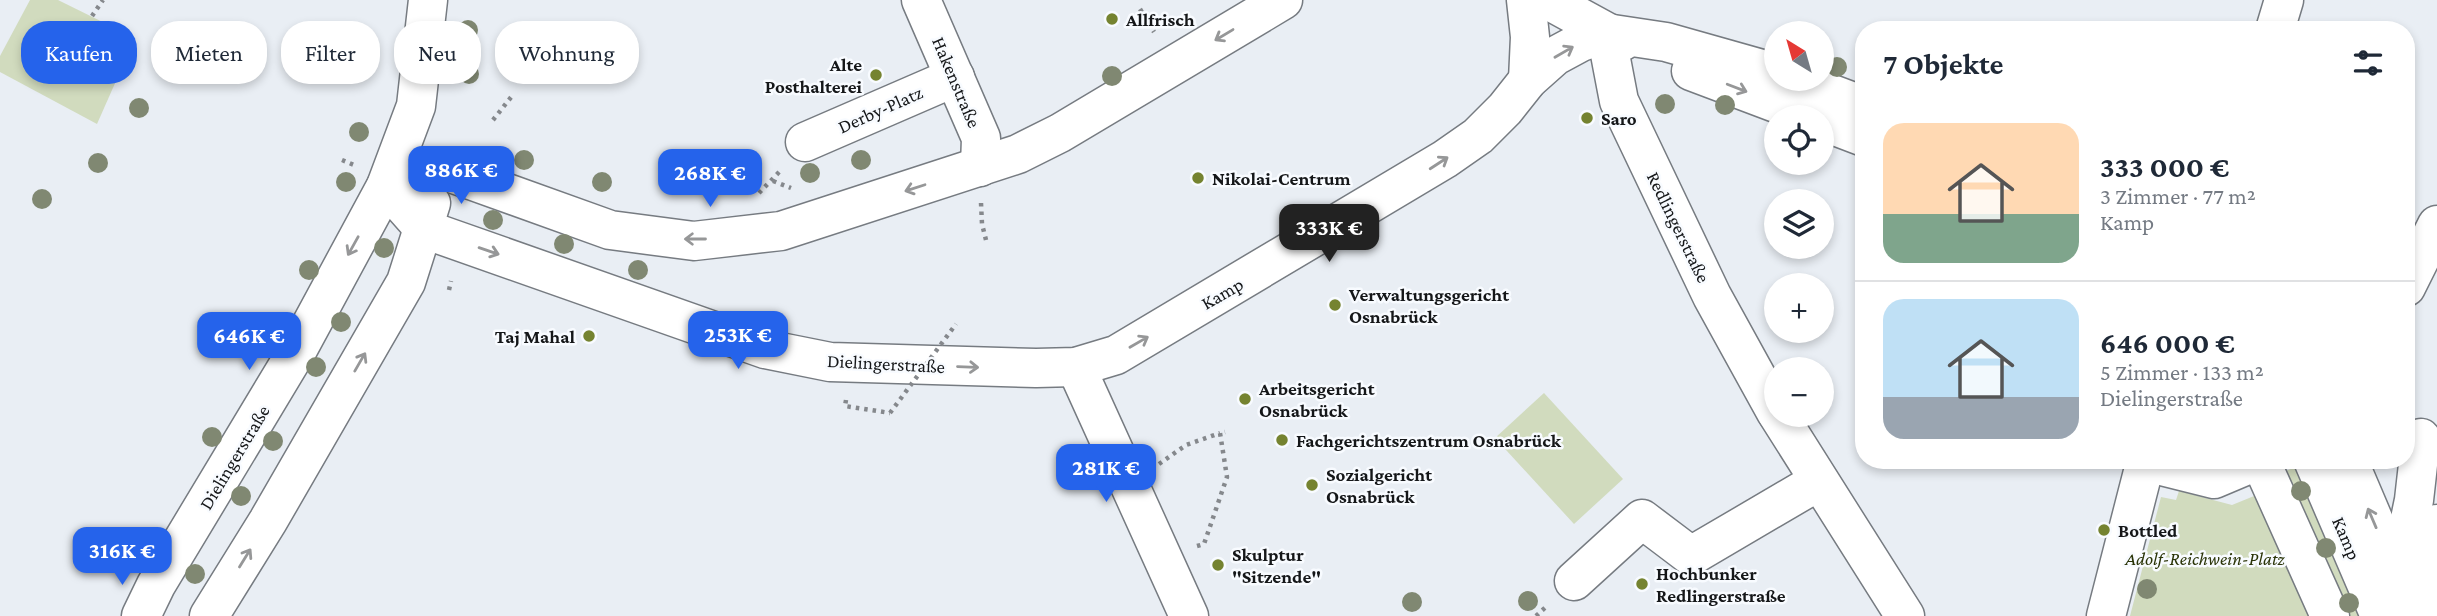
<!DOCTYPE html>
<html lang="de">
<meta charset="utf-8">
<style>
body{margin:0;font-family:"Crimson Pro",serif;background:#f2f2f3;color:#1f2937;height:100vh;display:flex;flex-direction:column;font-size:26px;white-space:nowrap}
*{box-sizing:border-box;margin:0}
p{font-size:23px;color:#747a83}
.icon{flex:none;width:38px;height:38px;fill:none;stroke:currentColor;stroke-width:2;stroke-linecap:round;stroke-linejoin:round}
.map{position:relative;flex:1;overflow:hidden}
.drawer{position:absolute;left:1855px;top:21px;width:560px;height:448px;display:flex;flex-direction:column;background:#fff;border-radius:28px;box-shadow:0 4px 10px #0003}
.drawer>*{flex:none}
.guide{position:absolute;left:21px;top:21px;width:665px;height:63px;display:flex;gap:14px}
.needle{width:46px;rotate:323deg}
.fabs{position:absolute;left:1764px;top:21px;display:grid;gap:14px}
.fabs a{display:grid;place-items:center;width:70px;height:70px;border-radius:50%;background:#fff;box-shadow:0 4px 10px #0003;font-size:35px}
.price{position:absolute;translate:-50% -60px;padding:0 16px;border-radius:14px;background:#2563eb;color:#fff;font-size:23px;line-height:46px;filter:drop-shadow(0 2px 4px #0008)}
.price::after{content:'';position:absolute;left:50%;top:42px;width:21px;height:16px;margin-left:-10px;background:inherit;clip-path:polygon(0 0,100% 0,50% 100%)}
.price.on{background:#222;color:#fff}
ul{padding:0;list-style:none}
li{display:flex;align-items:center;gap:21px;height:175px;padding:0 28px}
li+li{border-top:2px solid #e0e1e3}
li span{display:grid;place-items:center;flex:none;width:196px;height:140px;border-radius:21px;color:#555}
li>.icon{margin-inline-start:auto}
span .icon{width:84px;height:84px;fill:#fffc;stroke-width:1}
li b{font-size:30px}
h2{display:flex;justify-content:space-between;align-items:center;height:84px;padding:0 28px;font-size:30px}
.chip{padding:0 24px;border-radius:28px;background:#fff;box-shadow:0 4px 10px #0003;font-size:24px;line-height:63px}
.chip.on{background:#2563eb;color:#fff}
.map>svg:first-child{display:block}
.green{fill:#d1dbbe}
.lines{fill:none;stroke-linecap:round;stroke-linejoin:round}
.minor-casing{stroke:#767b81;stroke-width:41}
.path{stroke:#85888c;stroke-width:4.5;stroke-dasharray:3.5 5;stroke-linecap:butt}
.minor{stroke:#fff;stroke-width:38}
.path-bridge{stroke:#85888c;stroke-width:4.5;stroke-dasharray:3.5 5;stroke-linecap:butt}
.tree{fill:#808872}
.oneway{stroke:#969798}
.poi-dot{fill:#758330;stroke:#f8fbff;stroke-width:2.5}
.labels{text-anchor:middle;stroke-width:5;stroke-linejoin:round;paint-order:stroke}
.poi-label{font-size:19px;font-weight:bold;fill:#151719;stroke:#f8fbff;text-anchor:start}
.street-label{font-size:19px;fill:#151719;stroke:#f8fbff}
.park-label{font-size:19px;font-style:italic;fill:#2a3407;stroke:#f8fbff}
</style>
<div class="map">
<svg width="2437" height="616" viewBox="0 0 2437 616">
<rect width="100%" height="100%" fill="#e9eef4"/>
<g class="green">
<polygon points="30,0 58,0 135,38 97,124 0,72 0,56"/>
<polygon points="1544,393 1623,479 1574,524 1495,438"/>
<polygon points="2300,465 2367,616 2344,616 2281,473"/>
<polygon points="2179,491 2232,505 2259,494 2311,616 2130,616 2161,497 2176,500"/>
</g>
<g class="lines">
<g class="minor-casing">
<g id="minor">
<polyline points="921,0 981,138 980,167"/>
<polyline points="1526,0 1530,37 1528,80"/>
<polyline points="1548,0 1623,41"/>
<polyline points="2275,30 2284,0"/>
<polyline points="1606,33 1619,101 1712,296 1776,412"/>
<polyline points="1691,71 1813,117"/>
<polyline points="1792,79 1864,106"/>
<polyline points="1822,121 1864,137"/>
<polyline points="805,142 955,77"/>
<polyline points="390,179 440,169 610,230 694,241 781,231 1018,154 1060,133 1283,0"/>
<polyline points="386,186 424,229 765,349 830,362 1036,368 1076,367 1116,355 1445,159 1478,136 1505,109 1528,80 1555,56 1581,42 1606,33 1666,42 1776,73"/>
<polyline points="2406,287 2437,225"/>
<polyline points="1076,367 1189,616"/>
<polyline points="1778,415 1905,616"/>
<polyline points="2260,460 2330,616"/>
<polyline points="2313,460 2380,616"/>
<polyline points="2348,460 2400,582"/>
<polyline points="2146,462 2214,479 2259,460"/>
<polyline points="1574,581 1642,519 1691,556 1819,481"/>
<polyline points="141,616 156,585 298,349 386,186 416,106 428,0"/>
<polyline points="209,616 268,521 406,282 431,203"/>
<polyline points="2106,616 2146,460"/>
<polyline points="2390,616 2414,500 2421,438"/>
<polyline points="2421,616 2421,603 2437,524"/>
</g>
</g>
<g class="path">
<polyline points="1140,9 1154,32"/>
<polyline points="92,16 103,0"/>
<polyline points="493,120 512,96"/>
<polyline points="342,160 354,165"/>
<polyline points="773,181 791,188"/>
<polyline points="759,193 782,169"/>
<polyline points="981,203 982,224 986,240"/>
<polyline points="449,290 451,281"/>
<polyline points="846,400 845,406 890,413"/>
<polyline points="1159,464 1186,445 1220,433"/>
<polyline points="1197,546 1204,544 1227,477 1220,433 1225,432"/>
<polyline points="1536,616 1548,605"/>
</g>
<use href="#minor" class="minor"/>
<polyline class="path-bridge" points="890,413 956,324"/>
</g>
<g class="tree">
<circle cx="468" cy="30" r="10"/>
<circle cx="364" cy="60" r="10"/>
<circle cx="1837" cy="67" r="10"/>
<circle cx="469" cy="74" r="10"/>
<circle cx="1112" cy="76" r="10"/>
<circle cx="1665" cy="104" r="10"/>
<circle cx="1725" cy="105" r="10"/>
<circle cx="139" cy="108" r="10"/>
<circle cx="359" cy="132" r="10"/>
<circle cx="524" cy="160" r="10"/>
<circle cx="861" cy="160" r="10"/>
<circle cx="98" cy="163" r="10"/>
<circle cx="810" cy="173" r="10"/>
<circle cx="346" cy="182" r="10"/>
<circle cx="602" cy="182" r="10"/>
<circle cx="42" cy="199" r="10"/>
<circle cx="493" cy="220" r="10"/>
<circle cx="564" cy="244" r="10"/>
<circle cx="384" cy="248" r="10"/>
<circle cx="309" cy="270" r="10"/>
<circle cx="638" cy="270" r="10"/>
<circle cx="341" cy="322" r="10"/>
<circle cx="316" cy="367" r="10"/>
<circle cx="212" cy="437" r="10"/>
<circle cx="273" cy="441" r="10"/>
<circle cx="2301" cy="491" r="10"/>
<circle cx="241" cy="496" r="10"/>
<circle cx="153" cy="537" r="10"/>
<circle cx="2326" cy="548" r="10"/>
<circle cx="195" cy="574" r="10"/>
<circle cx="2147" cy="589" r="10"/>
<circle cx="1528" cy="601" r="10"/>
<circle cx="1412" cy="602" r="10"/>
<circle cx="2349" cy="603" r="10"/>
</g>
<defs><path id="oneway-shaft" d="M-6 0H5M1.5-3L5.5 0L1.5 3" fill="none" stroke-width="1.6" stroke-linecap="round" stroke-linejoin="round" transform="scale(1.75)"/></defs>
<g class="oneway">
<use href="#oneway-shaft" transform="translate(1224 35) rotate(149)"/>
<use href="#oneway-shaft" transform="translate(1564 52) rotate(-30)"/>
<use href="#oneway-shaft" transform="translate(1737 88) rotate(21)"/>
<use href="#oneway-shaft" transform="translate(1439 163) rotate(-33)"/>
<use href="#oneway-shaft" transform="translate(915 188) rotate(162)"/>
<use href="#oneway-shaft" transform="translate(695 239) rotate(180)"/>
<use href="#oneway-shaft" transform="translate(353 246) rotate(119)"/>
<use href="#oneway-shaft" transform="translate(489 251) rotate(19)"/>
<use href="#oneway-shaft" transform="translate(1139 342) rotate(-30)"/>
<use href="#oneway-shaft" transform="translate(360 362) rotate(-60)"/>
<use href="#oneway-shaft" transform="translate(968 367) rotate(2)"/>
<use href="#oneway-shaft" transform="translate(2372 518) rotate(-113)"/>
<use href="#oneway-shaft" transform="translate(245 558) rotate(-58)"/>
</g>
<g class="poi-dot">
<circle cx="1112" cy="19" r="7"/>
<circle cx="876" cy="75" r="7"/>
<circle cx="1587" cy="118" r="7"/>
<circle cx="1198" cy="178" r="7"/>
<circle cx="1335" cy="305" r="7"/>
<circle cx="589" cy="336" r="7"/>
<circle cx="1245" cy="399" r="7"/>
<circle cx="1282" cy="440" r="7"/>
<circle cx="1312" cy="485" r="7"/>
<circle cx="2104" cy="530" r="7"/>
<circle cx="1218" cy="565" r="7"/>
<circle cx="1642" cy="584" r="7"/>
</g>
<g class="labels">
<g class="poi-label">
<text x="1126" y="26">Allfrisch</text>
<text x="862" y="71" text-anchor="end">Alte<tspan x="862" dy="22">Posthalterei</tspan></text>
<text x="1601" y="125">Saro</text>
<text x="1212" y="185">Nikolai-Centrum</text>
<text x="1349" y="301">Verwaltungsgericht<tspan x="1349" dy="22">Osnabrück</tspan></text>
<text x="575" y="343" text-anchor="end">Taj Mahal</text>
<text x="1259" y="395">Arbeitsgericht<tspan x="1259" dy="22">Osnabrück</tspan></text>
<text x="1296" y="447">Fachgerichtszentrum Osnabrück</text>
<text x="1326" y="481">Sozialgericht<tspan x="1326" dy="22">Osnabrück</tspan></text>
<text x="2118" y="537">Bottled</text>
<text x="1232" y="561">Skulptur<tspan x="1232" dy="22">"Sitzende"</tspan></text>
<text x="1656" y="580">Hochbunker<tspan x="1656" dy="22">Redlingerstraße</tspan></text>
</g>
<g class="street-label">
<text transform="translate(957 82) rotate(67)" y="7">Hakenstraße</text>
<text transform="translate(880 109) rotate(-24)" y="7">Derby-Platz</text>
<text transform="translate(1679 227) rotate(64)" y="7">Redlingerstraße</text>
<text transform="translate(1222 293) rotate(-30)" y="7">Kamp</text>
<text transform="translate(886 363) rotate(3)" y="7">Dielingerstraße</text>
<text transform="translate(234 457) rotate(-59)" y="7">Dielingerstraße</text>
<text transform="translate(2347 538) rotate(67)" y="7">Kamp</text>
</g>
<g class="park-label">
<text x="2205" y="565">Adolf-Reichwein-Platz</text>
</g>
</g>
</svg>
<div class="fabs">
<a><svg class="needle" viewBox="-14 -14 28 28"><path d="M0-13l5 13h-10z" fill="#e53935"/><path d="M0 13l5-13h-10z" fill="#747a83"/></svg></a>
<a><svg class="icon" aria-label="locate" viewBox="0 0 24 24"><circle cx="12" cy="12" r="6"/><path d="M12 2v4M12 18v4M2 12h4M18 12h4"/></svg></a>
<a><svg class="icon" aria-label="layers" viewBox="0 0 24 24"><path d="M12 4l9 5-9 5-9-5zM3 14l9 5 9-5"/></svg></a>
<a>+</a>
<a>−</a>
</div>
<b class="price" style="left:461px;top:206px">886K €</b>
<b class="price" style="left:710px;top:209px">268K €</b>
<b class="price on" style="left:1329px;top:264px">333K €</b>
<b class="price" style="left:738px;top:371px">253K €</b>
<b class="price" style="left:249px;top:372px">646K €</b>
<b class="price" style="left:1106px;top:504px">281K €</b>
<b class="price" style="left:122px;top:587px">316K €</b>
<div class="guide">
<a class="chip on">Kaufen</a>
<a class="chip">Mieten</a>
<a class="chip">Filter</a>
<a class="chip">Neu</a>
<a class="chip">Wohnung</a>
</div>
<section class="drawer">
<h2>7 Objekte<svg class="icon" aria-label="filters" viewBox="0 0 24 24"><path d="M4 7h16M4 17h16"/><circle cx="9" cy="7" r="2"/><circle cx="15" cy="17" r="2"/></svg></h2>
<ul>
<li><span style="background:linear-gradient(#ffd9b3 65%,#7fa58c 0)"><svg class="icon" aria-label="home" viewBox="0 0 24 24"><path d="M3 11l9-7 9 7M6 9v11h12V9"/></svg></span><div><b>333 000 €</b><p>3 Zimmer · 77 m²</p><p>Kamp</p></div></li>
<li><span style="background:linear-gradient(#bfe0f5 70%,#9aa5b1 0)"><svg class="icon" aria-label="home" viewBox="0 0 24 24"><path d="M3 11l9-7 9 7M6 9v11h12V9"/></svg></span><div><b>646 000 €</b><p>5 Zimmer · 133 m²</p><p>Dielingerstraße</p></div></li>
</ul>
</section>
</div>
